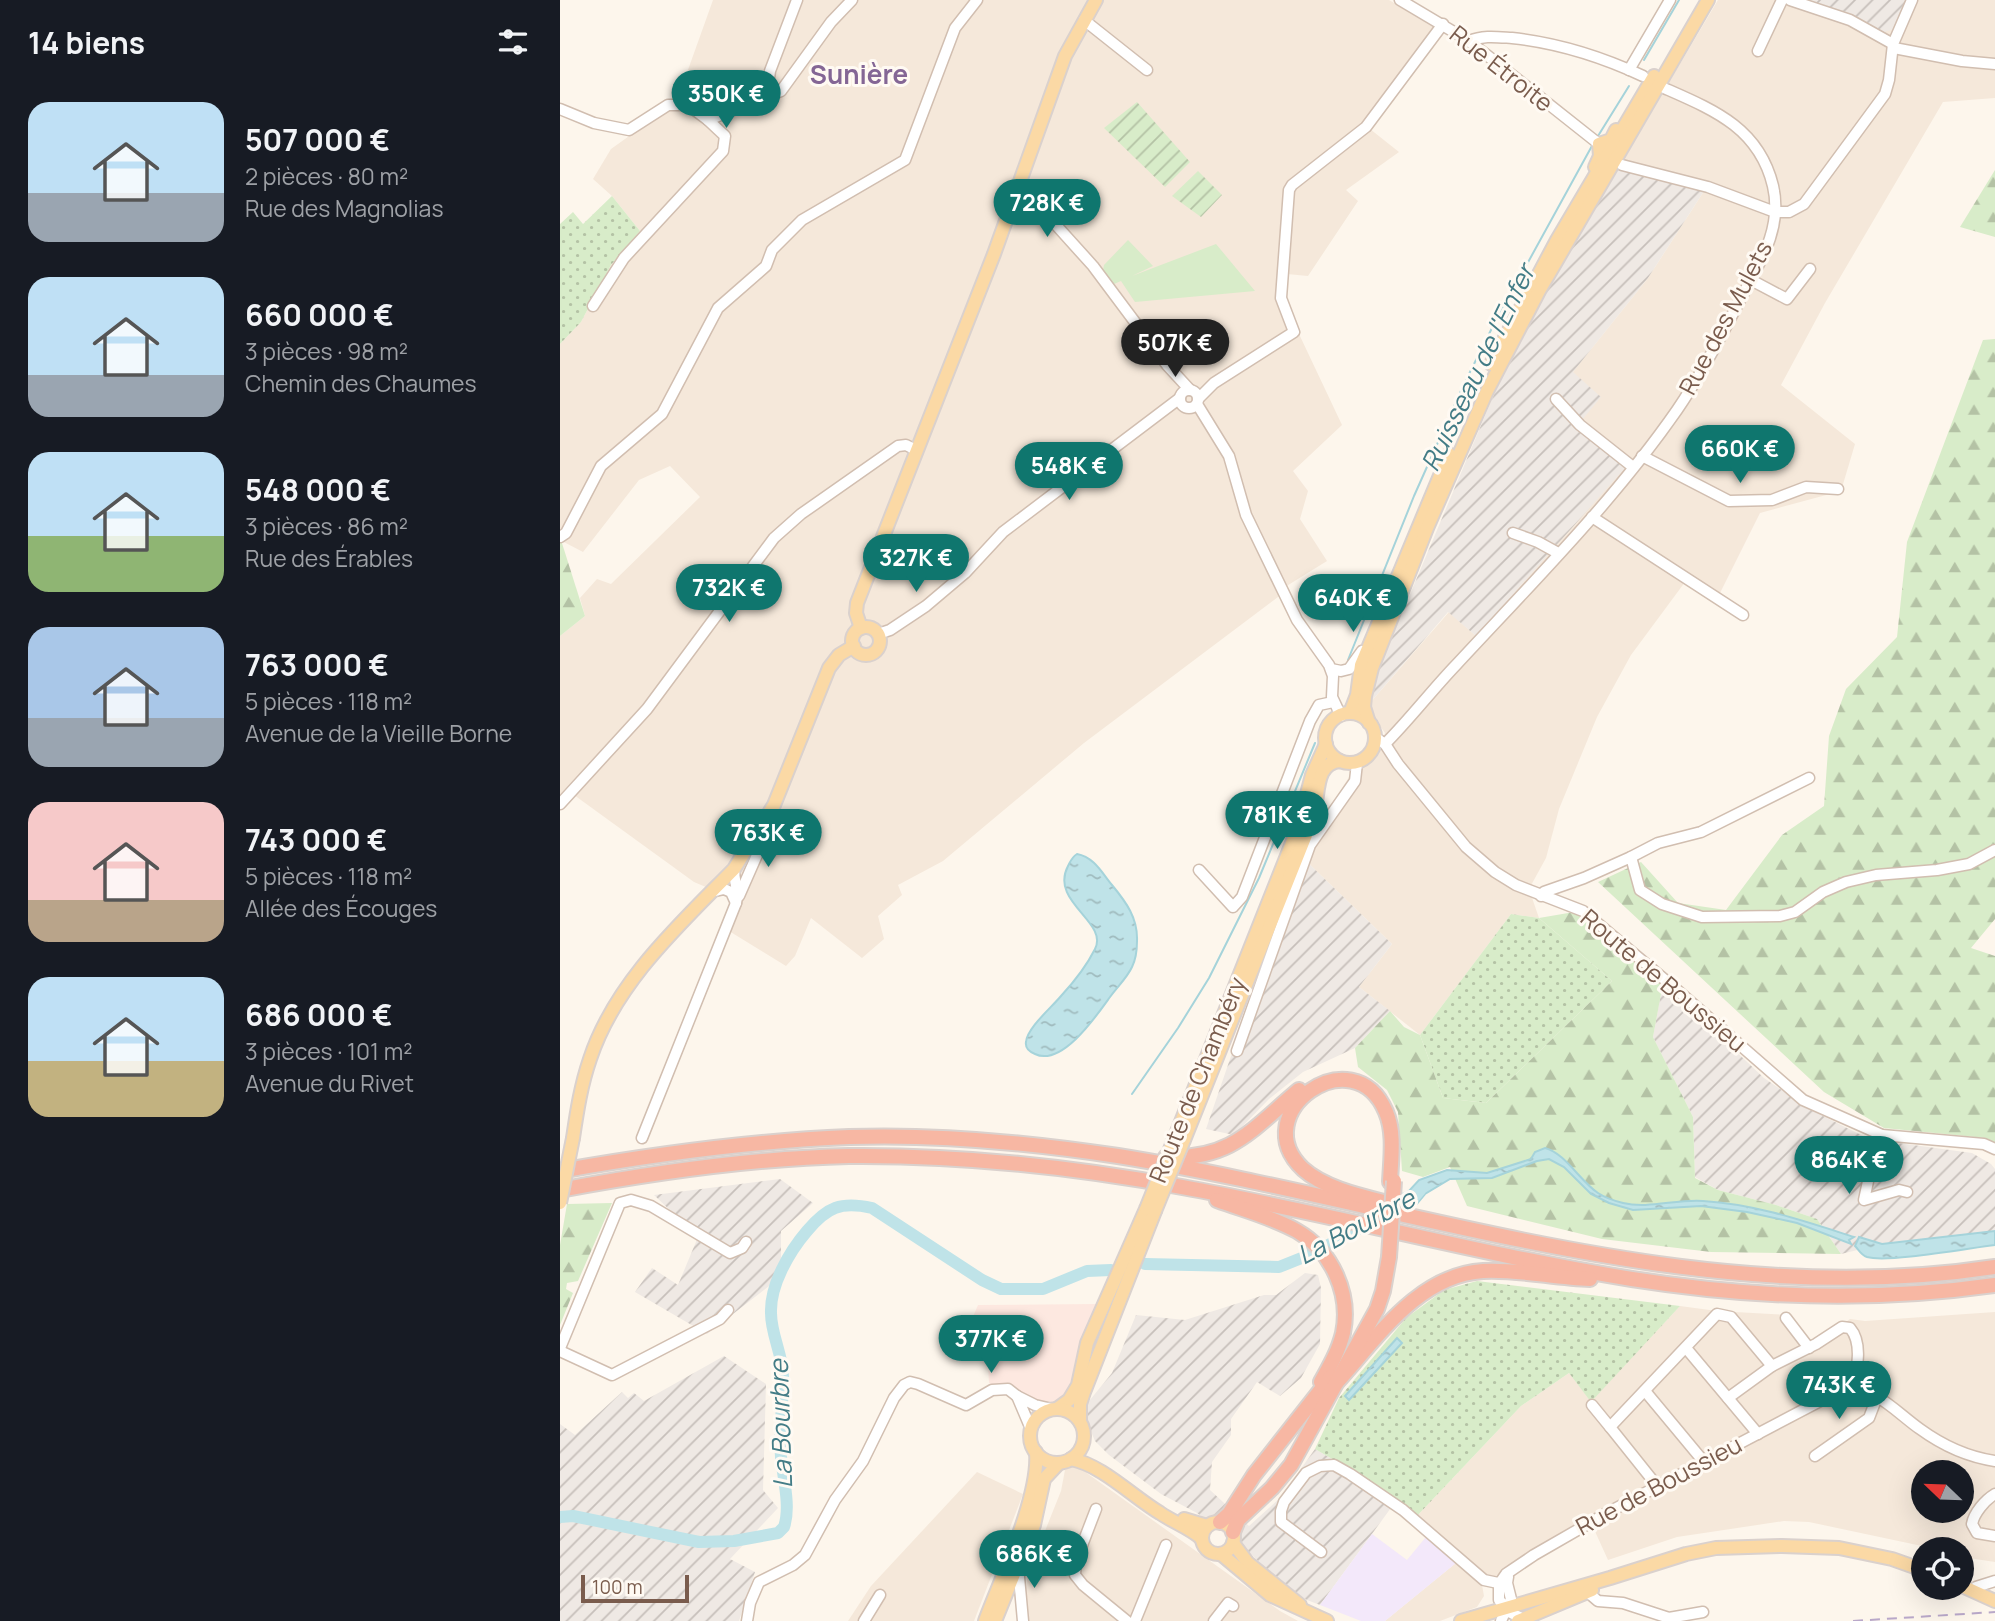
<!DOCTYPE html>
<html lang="fr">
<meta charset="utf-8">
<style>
body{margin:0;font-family:Manrope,sans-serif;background:#20242c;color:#f1f3f6;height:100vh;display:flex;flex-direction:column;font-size:26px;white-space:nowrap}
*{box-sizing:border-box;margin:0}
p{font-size:23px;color:#9ea1a6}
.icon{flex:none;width:38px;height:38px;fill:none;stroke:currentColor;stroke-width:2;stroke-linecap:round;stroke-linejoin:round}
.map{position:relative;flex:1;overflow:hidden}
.side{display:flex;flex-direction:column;background:#171b24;width:560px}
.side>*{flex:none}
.needle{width:46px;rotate:293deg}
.fabs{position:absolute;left:1351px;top:1460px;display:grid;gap:14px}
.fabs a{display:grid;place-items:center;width:63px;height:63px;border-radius:50%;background:#171b24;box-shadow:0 7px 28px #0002;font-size:35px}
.scale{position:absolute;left:21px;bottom:18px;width:108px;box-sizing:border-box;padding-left:7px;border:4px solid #7a5c4d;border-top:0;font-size:19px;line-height:24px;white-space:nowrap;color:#7a5c4d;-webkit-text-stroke:5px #fffaf3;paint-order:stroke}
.price{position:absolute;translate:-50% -60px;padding:0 16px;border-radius:24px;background:#0f766e;color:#fff;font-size:23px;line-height:46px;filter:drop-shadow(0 2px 4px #0008)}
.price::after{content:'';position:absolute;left:50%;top:42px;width:21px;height:16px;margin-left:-10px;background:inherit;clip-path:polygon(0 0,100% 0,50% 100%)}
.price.on{background:#222;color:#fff}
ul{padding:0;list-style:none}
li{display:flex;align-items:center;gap:21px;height:175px;padding:0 28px}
li span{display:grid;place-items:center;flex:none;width:196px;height:140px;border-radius:21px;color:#555}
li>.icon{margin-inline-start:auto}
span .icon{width:84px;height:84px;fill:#fffc;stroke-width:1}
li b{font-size:30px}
h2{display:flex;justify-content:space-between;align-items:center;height:84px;padding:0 28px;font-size:30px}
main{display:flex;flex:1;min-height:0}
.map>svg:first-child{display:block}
.residential{fill:#f5e8da;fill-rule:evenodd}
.commercial{fill:#fde8e0}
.industrial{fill:url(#industrial-furrows)}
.education{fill:#f3e8fa}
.grass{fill:url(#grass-dots)}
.forest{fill:url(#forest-firs)}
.park{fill:#d8ecc9}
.garden{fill:url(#garden-furrows)}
.water{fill:url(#water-ripples);stroke:#a5d3da;stroke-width:2}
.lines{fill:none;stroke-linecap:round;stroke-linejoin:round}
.stream{stroke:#a5d3da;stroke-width:2}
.river{stroke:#bfe3e8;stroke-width:12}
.minor-casing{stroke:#d1beb0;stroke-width:13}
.major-casing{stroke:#dad1cd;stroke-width:16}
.highway-casing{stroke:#dad1cd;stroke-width:18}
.minor{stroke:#fff;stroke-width:10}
.major{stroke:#fbd9a5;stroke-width:12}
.highway{stroke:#f7b7a3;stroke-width:14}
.rail{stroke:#b9a8c9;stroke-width:2;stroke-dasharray:10 7;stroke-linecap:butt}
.major-bridge-casing{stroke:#dad1cd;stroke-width:16;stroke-linecap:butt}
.highway-bridge-casing{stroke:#dad1cd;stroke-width:18;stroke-linecap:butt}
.major-bridge{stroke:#fbd9a5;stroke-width:12}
.highway-bridge{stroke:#f7b7a3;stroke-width:14}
.labels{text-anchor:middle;stroke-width:6;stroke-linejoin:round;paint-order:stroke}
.street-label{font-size:24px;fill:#7a5c4d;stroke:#fffaf3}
.neighbourhood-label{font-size:26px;font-weight:bold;fill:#846695;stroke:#fffaf3}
.water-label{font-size:26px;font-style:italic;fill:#437c86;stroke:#fffaf3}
</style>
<main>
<section class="side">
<h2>14 biens<svg class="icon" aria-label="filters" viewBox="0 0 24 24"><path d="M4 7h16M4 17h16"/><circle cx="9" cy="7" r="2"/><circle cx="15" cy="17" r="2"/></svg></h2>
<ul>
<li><span style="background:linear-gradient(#bfe0f5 65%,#9aa5b1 0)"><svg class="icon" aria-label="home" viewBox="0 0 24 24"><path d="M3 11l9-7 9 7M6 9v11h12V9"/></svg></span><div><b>507 000 €</b><p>2 pièces · 80 m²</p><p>Rue des Magnolias</p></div></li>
<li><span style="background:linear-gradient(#bfe0f5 70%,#9aa5b1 0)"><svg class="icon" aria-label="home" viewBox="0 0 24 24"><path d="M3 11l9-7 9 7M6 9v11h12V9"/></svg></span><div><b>660 000 €</b><p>3 pièces · 98 m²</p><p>Chemin des Chaumes</p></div></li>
<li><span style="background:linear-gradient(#bfe0f5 60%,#8fb573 0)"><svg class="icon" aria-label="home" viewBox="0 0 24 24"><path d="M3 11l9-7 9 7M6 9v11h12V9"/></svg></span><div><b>548 000 €</b><p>3 pièces · 86 m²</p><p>Rue des Érables</p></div></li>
<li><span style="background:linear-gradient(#a9c7e8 65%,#9aa5b1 0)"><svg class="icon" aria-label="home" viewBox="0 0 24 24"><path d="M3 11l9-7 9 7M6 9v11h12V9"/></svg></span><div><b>763 000 €</b><p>5 pièces · 118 m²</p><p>Avenue de la Vieille Borne</p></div></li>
<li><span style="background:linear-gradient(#f6c9c9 70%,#b9a48a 0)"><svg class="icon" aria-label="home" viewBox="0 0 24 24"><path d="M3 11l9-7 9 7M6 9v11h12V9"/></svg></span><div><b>743 000 €</b><p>5 pièces · 118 m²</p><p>Allée des Écouges</p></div></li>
<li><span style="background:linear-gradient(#bfe0f5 60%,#c2b280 0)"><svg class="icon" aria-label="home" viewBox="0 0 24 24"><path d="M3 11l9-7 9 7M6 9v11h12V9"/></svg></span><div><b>686 000 €</b><p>3 pièces · 101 m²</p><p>Avenue du Rivet</p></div></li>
</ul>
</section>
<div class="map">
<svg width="1435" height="1621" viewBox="0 0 1435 1621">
<defs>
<pattern id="industrial-furrows" width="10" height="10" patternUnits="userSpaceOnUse" patternTransform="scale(1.75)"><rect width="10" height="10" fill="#efe9e4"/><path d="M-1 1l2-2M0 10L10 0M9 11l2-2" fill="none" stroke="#c7c0bb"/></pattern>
<pattern id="grass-dots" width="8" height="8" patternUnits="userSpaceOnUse" patternTransform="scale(1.75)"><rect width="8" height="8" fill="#d8ecc9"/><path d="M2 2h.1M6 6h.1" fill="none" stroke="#b4c2a5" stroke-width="1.8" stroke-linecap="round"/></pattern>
<pattern id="forest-firs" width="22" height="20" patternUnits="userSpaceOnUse" patternTransform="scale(1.75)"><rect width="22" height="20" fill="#d8ecc9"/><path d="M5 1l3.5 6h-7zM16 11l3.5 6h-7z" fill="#b4c2a5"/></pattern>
<pattern id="garden-furrows" width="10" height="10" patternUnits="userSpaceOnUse" patternTransform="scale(1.75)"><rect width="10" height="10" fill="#d8ecc9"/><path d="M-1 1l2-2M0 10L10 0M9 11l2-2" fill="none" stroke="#b4c2a5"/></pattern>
<pattern id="water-ripples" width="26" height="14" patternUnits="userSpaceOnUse" patternTransform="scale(1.75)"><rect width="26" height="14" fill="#bfe3e8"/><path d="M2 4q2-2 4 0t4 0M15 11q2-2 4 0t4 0" fill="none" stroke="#a0bbbe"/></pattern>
</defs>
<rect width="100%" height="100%" fill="#fdf6ec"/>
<g class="residential">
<polygon points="153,0 829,0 883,31 810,129 839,152 786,190 798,201 748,276 727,274 725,296 739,334 782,425 733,471 748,491 740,519 767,561 725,587 718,597 524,743 383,861 338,885 342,895 318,916 324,939 302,958 251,918 235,956 226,966 169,931 181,902 134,882 14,795 0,810 0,636 25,616 20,598 37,579 51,584 140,497 110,466 79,480 23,552 0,540 0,344 21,322 51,265 80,231 52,196 33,179 51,149 121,99 124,81"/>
<polygon points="1158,0 1242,0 1289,13 1324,32 1348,0 1435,0 1435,98 1383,102 1265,303 1221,385 1295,444 1281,491 1200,513 1158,597 1128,578 1071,655 1037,717 999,809 986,858 969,889 979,918 951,914 860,1035 799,987 832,944 742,857 750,838 791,774 815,755 825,733 806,707 809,704 889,612 916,636 1064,467 1016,426 1012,373 1088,278 1144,191 1058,168"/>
<path d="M1120,1306L1157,1311L1229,1315L1252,1343L1258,1342L1290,1319L1305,1321L1435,1312V1562L1402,1557V1549H1376L1249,1522L1224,1521L1117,1537L1048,1560L1033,1527L1035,1513L922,1585L924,1596L917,1607L880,1621H825L896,1563L866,1537L856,1517L961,1406L1009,1373L1031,1401ZM1363,1472H1402V1510H1363Z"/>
<polygon points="514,1464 720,1611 738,1621 468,1621 465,1604 467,1576 501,1491 505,1470"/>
<polygon points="417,1472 463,1494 414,1621 288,1621 311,1586"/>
</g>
<polygon class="commercial" points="536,1304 507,1394 485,1408 429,1383 428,1364 412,1319 418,1305"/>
<g class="industrial">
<polygon points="1242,0 1348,0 1335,29 1324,32 1289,13"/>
<polygon points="1058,168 1144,191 1088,278 1013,372 1041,397 1017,426 1065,468 916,636 888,612 809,704 809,692 935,392 985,295"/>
<polygon points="742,857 832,944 799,987 830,1011 795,1048 743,1072 709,1099 674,1135 646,1129 717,922"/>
<polygon points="1107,986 1204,1078 1251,1110 1309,1139 1412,1153 1431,1164 1435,1169 1435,1231 1322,1244 1281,1254 1257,1219 1216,1205 1158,1190 1135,1177 1133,1117 1093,1037 1101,993"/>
<polygon points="220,1179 253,1203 221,1231 221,1270 213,1283 147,1334 75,1292 92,1268 118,1285 138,1237 94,1195"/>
<polygon points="745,1273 758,1275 761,1288 760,1344 741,1378 720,1396 697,1382 671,1419 671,1435 652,1462 650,1490 689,1526 720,1498 755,1449 800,1475 836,1501 760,1605 747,1600 714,1577 691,1554 637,1513 601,1494 549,1455 535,1441 527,1422 525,1406 552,1373 576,1315 625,1320 704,1295 716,1295"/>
<polygon points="164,1356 206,1384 203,1490 218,1508 170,1559 195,1572 179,1621 0,1621 0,1424 15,1435 62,1392 68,1398 74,1393 84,1401"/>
</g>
<polygon class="education" points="812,1534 847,1560 866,1537 896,1563 825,1621 801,1621 760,1605"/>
<g class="grass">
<polygon points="52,196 80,231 51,265 21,322 0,344 0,224 13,212 23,224"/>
<polygon points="951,914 979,918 1052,981 926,1103 883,1098 860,1035"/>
<polygon points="917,1281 1120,1306 1031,1402 1009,1373 961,1406 856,1517 800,1475 755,1449 779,1398 846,1318 884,1290"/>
</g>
<g class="forest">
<polygon points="1435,170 1435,237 1400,227"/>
<polygon points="1435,339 1435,919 1411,948 1435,956 1435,1143 1426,1138 1324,1128 1264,1092 1038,882 1081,862 1118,903 1166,910 1222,835 1264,806 1269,736 1286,689 1337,637 1347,542 1423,340"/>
<polygon points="1,540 25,616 0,636 0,541"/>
<polygon points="1014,912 1107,986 1101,994 1093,1037 1133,1117 1135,1178 1158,1190 1216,1205 1257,1219 1281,1254 1151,1252 1042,1239 907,1206 890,1167 863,1177 842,1171 838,1112 827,1090 798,1067 795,1048 830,1011 844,1027 860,1035 883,1098 926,1103 1052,981 979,918"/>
<polygon points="52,1203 18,1281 7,1283 6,1289 13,1293 0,1325 0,1245 7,1204"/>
</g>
<polygon class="park" points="568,240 593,266 572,276 656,244 695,291 575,302 561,281 554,284 543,270 544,265"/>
<g class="garden">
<polygon points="577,102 630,162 605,187 544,128"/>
<polygon points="638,171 662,195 641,217 612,196"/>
</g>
<g class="water">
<path d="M517,854C534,857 542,873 552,885C566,902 578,918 577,941C577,950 576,959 572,967C567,978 557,987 550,997C537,1015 502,1067 475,1054C470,1052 465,1048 466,1042C467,1028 492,1007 501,996C513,983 527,965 535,949C549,922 489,902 508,866C511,860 512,857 517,854Z"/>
<path d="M985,1148C1005,1153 1020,1181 1038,1193C1044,1197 1055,1201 1063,1203C1089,1209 1116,1199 1143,1201C1195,1204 1244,1221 1294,1237L1289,1240L1291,1244L1237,1223L1187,1212L1141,1206L1073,1210L1049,1203L1031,1194L1004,1167L989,1159L977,1161L932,1178L890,1179L865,1194L856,1205L836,1200V1197L849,1191L859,1180L887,1170L927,1173L971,1159L975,1152Z"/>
<path d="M1435,1231V1245C1409,1248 1328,1263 1307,1257C1301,1255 1299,1250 1295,1246L1299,1237L1322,1244Z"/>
<polygon points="837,1338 842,1343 789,1400 785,1396"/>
</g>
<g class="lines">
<g class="stream">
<polyline points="1084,60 1119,0"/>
<polyline points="1038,136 1069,86"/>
<polyline points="788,660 854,496 904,384 933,326 1033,144"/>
<polyline points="572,1094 618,1028 649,978 699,878 755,743"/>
</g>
<g class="river">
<polyline points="585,1264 719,1267 749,1255 849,1203 860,1190"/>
<path d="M0,1517L13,1516L139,1542L174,1541L218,1533L224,1527C231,1507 223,1478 221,1457C219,1431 223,1403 223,1377C223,1355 211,1335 211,1313C210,1285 229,1252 247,1231C267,1207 281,1201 312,1208L422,1280L441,1289H483L527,1271L551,1270"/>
</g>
<g class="minor-casing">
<g id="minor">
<polyline points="840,0 909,41 1039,144"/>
<polyline points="1230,0 1290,20 1333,44"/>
<polyline points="524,20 587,70"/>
<path d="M909,41C923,35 937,37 952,38C999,43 1040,56 1083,76"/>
<polyline points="1334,48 1402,61 1435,64"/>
<polyline points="1198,51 1222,0"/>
<polyline points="1069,70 1110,0"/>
<polyline points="196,98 208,85 210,71 237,0"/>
<polyline points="0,109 34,123 69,130 108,105 128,105 148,120 221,91 271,22 292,0"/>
<polyline points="1062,165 1148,187 1215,212 1229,212 1244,204 1325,94 1329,80 1333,44 1352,0"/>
<polyline points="457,190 469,195 533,266 607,365 630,390"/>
<polyline points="1191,280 1227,299 1250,269"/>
<polyline points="33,306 64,258 163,151 165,136 148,120"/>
<circle cx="629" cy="399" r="9"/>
<polyline points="638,399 654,383 734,332 721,298 729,190 732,185 806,127 883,24"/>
<polyline points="996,399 1020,425 1073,467"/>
<polyline points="637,404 669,456 686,515 737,620 769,665 773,676 772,697 781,716"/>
<polyline points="1082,456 1169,501 1212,500 1246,487 1278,489"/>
<polyline points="1032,517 1183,615"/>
<polyline points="953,533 978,542 998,553"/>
<polyline points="0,537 6,533 41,466 102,414 158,308 206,266 212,250 242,220 345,160 395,28 417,0"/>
<polyline points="318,634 330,630 366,606 405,573 443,532 620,398"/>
<polyline points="771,669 781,671 789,669 802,651"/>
<polyline points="815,737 825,744 838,764 906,847 935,872 956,885 1023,911 1117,990 1243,1100 1322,1135 1424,1144 1435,1149"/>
<path d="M825,744C850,719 872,690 896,665C972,583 1053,502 1117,410C1141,375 1161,337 1180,300C1199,264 1223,229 1213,186C1199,128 1154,110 1104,88"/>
<polyline points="0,804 87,709 214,538 241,514 338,446 346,445 356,450"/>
<polyline points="1071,857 1098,843 1141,832 1249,778"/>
<polyline points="639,870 673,907 682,897 750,721 759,705 773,702"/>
<polyline points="151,892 164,889 171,892 176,903"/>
<polyline points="179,896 201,846 196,836"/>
<polyline points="981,896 984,892 1024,878 1071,857 1080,890 1102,904 1142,917 1220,916 1235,912 1263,892 1286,882 1316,875 1377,870 1409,864 1435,850"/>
<polyline points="677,1051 750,845 795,781 797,763"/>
<polyline points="1322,1135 1313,1158 1304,1200 1339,1190 1347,1192"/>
<path d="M82,1138L176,903C179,889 174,883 174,869"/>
<polyline points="1226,1318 1249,1348"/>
<polyline points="0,1348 60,1203 71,1200 91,1206 170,1253 182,1248 186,1242"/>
<polyline points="1126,1348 1198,1434"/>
<polyline points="0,1351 52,1375 160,1319 168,1310"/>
<polyline points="1085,1391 1144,1462"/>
<path d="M1168,1398L1212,1366L1256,1344L1282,1327L1290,1328C1303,1343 1297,1369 1293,1388"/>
<polyline points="1032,1405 1050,1427"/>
<polyline points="471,1429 457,1396 475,1405 492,1409"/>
<polyline points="1255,1456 1309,1418 1317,1397"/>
<polyline points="1098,1487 1050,1427 1157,1314 1171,1317 1212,1366"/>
<path d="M1435,1494C1425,1500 1414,1513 1412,1524L1417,1533L1435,1536"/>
<polyline points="536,1509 516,1561 515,1575 523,1585 567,1621"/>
<polyline points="761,1552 721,1522 721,1511 724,1502 746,1473 760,1466 774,1465 790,1474 843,1510 924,1580 943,1584"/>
<polyline points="458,1566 463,1621"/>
<polyline points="1025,1585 1031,1595 1038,1601 1063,1603 1109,1618 1143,1612"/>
<polyline points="1413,1591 1416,1587 1435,1581"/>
<path d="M964,1619L951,1613L939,1600V1584L946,1574L974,1555L1047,1513L1285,1388C1316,1387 1337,1413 1360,1429C1382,1445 1408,1457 1435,1461"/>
<polyline points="187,1621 190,1603 199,1582 233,1565 245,1555 275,1500 303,1461 334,1398 344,1385 350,1382 358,1384 406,1405 432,1390 448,1389 457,1396"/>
<polyline points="304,1621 320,1595"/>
<polyline points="575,1621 606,1545"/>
<polyline points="654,1621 668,1603 673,1606"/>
<polyline points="941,1621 951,1599 947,1583 948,1577"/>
</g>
</g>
<g class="major-casing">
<g id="major">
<polyline points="1035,167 1040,156 1039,144 1051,140 1056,130"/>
<polyline points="931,364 997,240 1094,76"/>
<circle cx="306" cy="641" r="14"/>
<polyline points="301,628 296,613 297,603 434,254 505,56 536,0"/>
<polyline points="790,713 797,695 801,665 889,454"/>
<circle cx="790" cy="738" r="25"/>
<polyline points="809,723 804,707 805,696 812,668 867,528 927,391 979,291 1148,0"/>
<polyline points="615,1137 738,828 752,775 766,744"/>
<path d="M13,1138C17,1111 21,1085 30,1059C55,983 119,925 174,869L214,805L269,668L279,655L294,646"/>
<path d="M624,1140L746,835C750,826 753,817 755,807C759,791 756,763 780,761"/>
<polyline points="498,1408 509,1400 518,1385 527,1343 586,1209"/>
<circle cx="497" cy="1436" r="27"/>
<polyline points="520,1421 520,1404 524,1392 595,1211"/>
<path d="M511,1459C542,1465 573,1497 600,1513C613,1522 630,1528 641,1538"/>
<polyline points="624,1519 647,1526"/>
<circle cx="658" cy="1538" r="16"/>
<polyline points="673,1543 688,1563 740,1605"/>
<polyline points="661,1554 710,1595 767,1621"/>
<polyline points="1402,1586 1435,1601"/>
<path d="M425,1621C441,1578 480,1496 476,1452"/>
<polyline points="435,1621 474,1525 484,1479 499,1463"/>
<polyline points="901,1621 1050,1578 1126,1554 1156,1548 1222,1546 1279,1548 1332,1559 1363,1570"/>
<polyline points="958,1621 1032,1590"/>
</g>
</g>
<g class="highway-casing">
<g id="highway">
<path d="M606,1157C672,1160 692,1129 739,1090"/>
<path d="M0,1171C96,1154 192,1141 289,1137C376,1134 472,1143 558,1156C849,1203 1136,1313 1435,1267"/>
<path d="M0,1190C96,1172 192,1158 289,1156C400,1155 514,1167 622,1187C773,1214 921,1255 1072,1279C1192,1298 1315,1302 1435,1285"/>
<path d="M657,1200C684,1210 712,1217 737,1231C772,1251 791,1294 783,1333C779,1350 770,1366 761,1382"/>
<path d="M828,1203C800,1196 764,1188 743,1169C684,1113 794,1035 826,1112C835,1133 831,1159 830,1182"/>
<path d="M777,1382C817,1338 858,1275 923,1271C959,1269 994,1278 1030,1279"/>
<polyline points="660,1522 669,1514 694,1475 771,1377"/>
<polyline points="673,1532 678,1520 712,1488 731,1465 817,1309 823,1291 829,1257"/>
</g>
</g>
<use href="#minor" class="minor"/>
<use href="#major" class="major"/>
<use href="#highway" class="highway"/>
<polyline class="rail" points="1293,1621 1435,1612"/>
<g class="major-bridge-casing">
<g id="major-bridge">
<polyline points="0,1203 13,1138"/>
<polyline points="586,1209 615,1137"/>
<polyline points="595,1211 624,1140"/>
</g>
</g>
<g class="highway-bridge-casing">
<polyline id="highway-bridge" points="829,1257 834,1181"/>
</g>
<use href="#major-bridge" class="major-bridge"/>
<use href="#highway-bridge" class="highway-bridge"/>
</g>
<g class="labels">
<g class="street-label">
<text transform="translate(941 69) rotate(38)" y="8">Rue Étroite</text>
<text transform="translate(1166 318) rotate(-62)" y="8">Rue des Mulets</text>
<text transform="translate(1103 981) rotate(40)" y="8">Route de Boussieu</text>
<text transform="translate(638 1080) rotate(-68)" y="8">Route de Chambéry</text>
<text transform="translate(1099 1486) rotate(-28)" y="8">Rue de Boussieu</text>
</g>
<g class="neighbourhood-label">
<text x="299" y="84">Sunière</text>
</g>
<g class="water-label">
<text transform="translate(918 368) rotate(-64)" y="9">Ruisseau de l'Enfer</text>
<text transform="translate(796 1227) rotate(-28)" y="9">La Bourbre</text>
<text transform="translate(221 1424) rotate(-92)" y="9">La Bourbre</text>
</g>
</g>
</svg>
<div class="fabs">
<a><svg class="needle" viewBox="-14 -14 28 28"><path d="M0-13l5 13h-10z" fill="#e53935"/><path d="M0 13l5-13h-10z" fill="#9ea1a6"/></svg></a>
<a><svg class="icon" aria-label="locate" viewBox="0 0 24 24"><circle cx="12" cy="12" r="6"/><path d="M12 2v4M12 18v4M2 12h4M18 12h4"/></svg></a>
</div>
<div class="scale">100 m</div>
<b class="price" style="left:166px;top:130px">350K €</b>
<b class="price" style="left:487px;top:239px">728K €</b>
<b class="price on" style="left:615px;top:379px">507K €</b>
<b class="price" style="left:1180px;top:485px">660K €</b>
<b class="price" style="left:509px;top:502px">548K €</b>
<b class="price" style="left:356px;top:594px">327K €</b>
<b class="price" style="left:169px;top:624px">732K €</b>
<b class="price" style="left:793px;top:634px">640K €</b>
<b class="price" style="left:717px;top:851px">781K €</b>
<b class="price" style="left:208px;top:869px">763K €</b>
<b class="price" style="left:1289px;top:1196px">864K €</b>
<b class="price" style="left:431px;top:1375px">377K €</b>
<b class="price" style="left:1279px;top:1421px">743K €</b>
<b class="price" style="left:474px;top:1590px">686K €</b>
</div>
</main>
